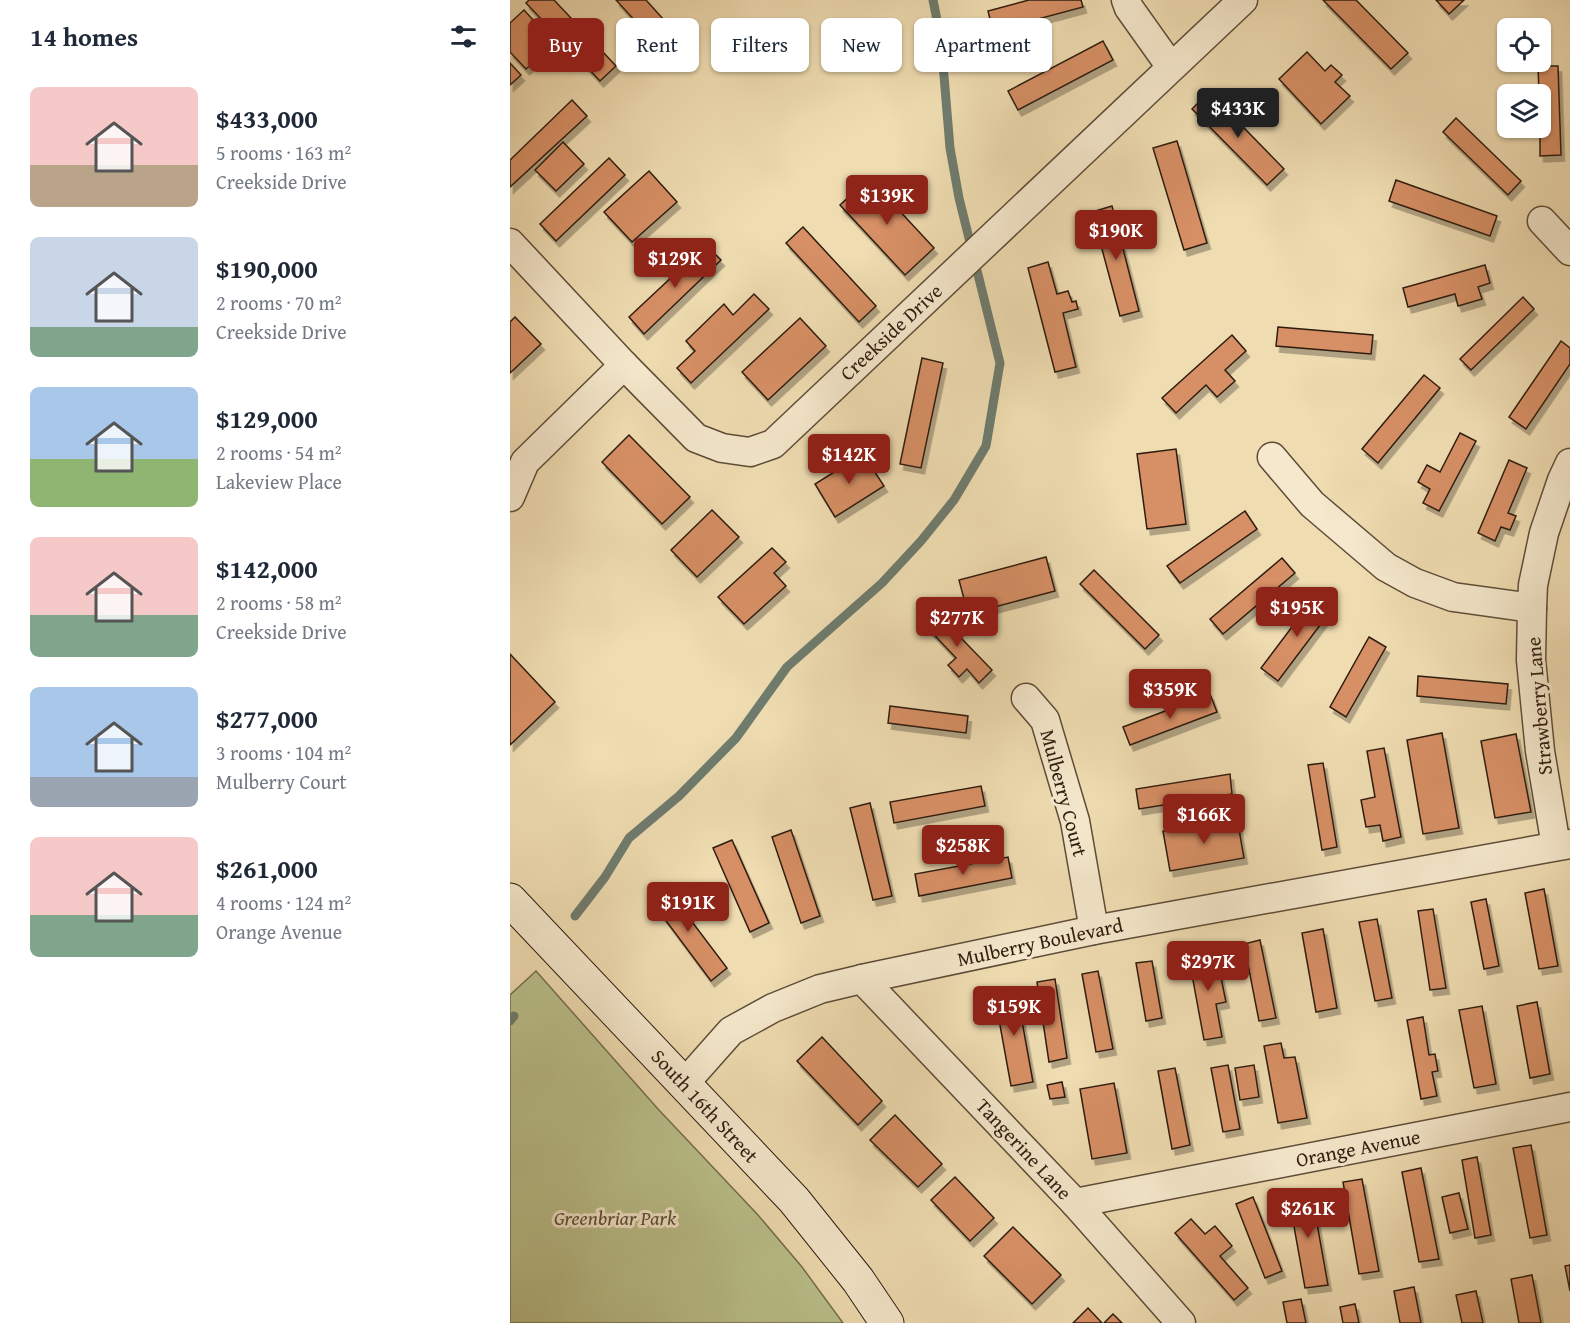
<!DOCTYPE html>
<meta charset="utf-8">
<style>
body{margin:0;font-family:"Gentium Book Plus",serif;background:#f6f6f7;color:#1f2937;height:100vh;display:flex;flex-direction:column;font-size:22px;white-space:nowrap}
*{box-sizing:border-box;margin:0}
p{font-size:20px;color:#747a83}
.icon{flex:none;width:33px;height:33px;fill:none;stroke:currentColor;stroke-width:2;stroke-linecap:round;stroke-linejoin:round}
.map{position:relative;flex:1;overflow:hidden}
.panel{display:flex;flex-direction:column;background:#fff;width:510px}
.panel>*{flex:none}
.hud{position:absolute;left:18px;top:18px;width:570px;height:54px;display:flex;gap:12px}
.buttons{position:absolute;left:987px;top:18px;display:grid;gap:12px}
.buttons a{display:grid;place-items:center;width:54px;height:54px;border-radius:9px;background:#fff;box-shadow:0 2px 4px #0004;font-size:30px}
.price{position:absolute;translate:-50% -51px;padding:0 14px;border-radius:6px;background:#8f2418;color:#fff;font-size:20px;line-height:39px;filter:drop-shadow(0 2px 3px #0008)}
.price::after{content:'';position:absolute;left:50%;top:36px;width:18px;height:14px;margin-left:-9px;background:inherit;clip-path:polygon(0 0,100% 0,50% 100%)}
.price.current{background:#222;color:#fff}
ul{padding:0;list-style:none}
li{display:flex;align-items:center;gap:18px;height:150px;padding:0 30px}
li span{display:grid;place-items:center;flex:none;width:168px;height:120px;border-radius:9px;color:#555}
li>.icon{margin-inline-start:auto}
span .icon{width:72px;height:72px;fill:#fffc;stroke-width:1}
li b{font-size:26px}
h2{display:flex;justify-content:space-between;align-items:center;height:72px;padding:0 30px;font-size:26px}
.tag{padding:0 21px;border-radius:9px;background:#fff;box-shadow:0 2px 4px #0004;font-size:21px;line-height:54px}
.tag.current{background:#8f2418;color:#fff}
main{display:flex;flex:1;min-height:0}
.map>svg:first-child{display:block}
.green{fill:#bac08b;stroke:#746e4e;stroke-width:1.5}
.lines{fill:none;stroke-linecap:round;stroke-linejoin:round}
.stream{stroke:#6f7c6e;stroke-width:9}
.building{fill:#d78f65;stroke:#2e1c10;stroke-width:1.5;filter:url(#shadow)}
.minor-casing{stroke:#5e4c38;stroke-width:31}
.secondary-casing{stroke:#2e1c10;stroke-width:35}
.minor{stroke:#f5e8cc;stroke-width:28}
.secondary{stroke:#f5e8cc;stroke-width:33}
.labels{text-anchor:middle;stroke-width:6;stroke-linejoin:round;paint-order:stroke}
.street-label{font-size:20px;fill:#2e1c10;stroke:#f5e8cc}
.park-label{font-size:20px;font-style:italic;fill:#584d35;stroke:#f5e8cc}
</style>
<main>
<section class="panel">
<h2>14 homes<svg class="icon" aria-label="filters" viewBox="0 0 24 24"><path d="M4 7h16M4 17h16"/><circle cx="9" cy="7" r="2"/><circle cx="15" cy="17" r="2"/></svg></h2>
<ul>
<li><span style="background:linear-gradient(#f6c9c9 65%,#b9a48a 0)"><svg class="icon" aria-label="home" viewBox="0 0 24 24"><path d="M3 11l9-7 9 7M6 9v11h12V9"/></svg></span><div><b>$433,000</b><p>5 rooms · 163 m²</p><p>Creekside Drive</p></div></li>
<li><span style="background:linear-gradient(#c9d6e8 75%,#7fa58c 0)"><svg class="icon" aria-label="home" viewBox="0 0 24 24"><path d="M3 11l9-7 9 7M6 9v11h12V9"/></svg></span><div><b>$190,000</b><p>2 rooms · 70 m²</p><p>Creekside Drive</p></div></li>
<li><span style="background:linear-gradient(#a9c7e8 60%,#8fb573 0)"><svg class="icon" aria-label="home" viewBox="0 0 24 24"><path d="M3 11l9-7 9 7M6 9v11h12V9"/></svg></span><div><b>$129,000</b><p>2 rooms · 54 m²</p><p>Lakeview Place</p></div></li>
<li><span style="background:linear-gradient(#f6c9c9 65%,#7fa58c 0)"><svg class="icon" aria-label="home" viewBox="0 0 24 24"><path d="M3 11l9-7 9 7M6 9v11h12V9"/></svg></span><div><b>$142,000</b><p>2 rooms · 58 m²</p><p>Creekside Drive</p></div></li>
<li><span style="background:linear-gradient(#a9c7e8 75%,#9aa5b1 0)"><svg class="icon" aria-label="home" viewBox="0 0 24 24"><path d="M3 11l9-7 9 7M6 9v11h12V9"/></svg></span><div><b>$277,000</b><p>3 rooms · 104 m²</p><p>Mulberry Court</p></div></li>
<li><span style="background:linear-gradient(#f6c9c9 65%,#7fa58c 0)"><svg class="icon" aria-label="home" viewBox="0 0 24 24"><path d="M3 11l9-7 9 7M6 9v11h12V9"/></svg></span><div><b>$261,000</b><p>4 rooms · 124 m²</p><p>Orange Avenue</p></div></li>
</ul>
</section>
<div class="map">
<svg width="1060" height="1323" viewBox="0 0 1060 1323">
<defs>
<filter id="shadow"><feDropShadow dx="3.5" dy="6" stdDeviation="0" flood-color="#0004"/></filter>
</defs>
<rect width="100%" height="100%" fill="#efdcb1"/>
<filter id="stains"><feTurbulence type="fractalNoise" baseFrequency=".00333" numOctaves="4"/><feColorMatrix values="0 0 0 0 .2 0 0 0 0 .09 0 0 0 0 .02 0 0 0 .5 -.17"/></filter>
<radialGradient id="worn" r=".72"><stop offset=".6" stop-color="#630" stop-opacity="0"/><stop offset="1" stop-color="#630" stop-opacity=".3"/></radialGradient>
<polygon class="green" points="26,971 148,1109 248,1215 292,1267 333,1323 0,1323 0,995"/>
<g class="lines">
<g class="stream">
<polyline points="65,916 95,877 119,838 169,796 226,738 277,667 372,583 411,541 444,500 476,446 490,363 449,198 440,148 431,40 423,0"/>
<polyline points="0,1021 4,1016"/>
</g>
</g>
<g class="building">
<polygon points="19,0 44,0 106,66 90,81 16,3"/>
<polygon points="106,0 136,0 154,20 139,36"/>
<polygon points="519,0 571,0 573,7 483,31 478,11"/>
<polygon points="813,0 846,0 898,53 881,69"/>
<polygon points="926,0 954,0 939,14"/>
<polygon points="14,10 45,44 16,69 0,52 0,23"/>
<polygon points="500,39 505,50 494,54 489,44"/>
<polygon points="593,41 603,60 508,110 498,91"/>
<polygon points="797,52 815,71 821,65 832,75 825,82 840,96 811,124 769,79"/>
<polygon points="0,63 11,75 0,85"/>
<polygon points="1028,66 1048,66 1051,155 1030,156 1030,94 1029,94"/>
<polygon points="699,92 774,169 757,185 682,109"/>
<polygon points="62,100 77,116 0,187 0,160"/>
<polygon points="946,118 1011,181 998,195 933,132"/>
<polygon points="667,141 697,243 674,250 643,148"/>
<polygon points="53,142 74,164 46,191 25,170"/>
<polygon points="99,158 115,175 46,241 30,224"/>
<polygon points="139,171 167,202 122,242 94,212"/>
<polygon points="359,178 424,248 395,275 330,205"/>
<polygon points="886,180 987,216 980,236 879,201"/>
<polygon points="602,206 629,311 610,316 582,212"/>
<polygon points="293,227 366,306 349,322 276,243"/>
<polygon points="196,245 211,260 134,334 119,317"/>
<polygon points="538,262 547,294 558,291 562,302 566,301 568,309 553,313 566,367 545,372 518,268"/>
<polygon points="975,265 980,283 968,287 972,299 948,306 945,294 898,307 893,288"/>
<polygon points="244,294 259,309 181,383 167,368 185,351 176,341 214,304 223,315"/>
<polygon points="1013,297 1024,309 961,370 950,359"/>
<polygon points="5,317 31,344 0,373 0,322"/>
<polygon points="290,318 316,346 258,400 232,372"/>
<polygon points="768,327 863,335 861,354 766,346"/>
<polygon points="722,335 736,351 715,370 725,381 707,397 696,385 666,413 652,398"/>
<polygon points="1051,341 1060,348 1060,364 1016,429 999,417"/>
<polygon points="412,358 433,363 411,468 390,464"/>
<polygon points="914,375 930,388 868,463 852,449"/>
<polygon points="950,433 966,441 929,511 913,503 920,489 908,482 917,465 930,472"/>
<polygon points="119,435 180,497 152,524 92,462"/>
<polygon points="666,449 676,524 637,529 627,454"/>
<polygon points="353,454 374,486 325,517 305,484"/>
<polygon points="999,460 1017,468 998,513 1006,516 1000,530 991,527 985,541 968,533"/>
<polygon points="202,510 229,537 187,577 161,550"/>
<polygon points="735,511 747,529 670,583 657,566"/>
<polygon points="262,548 276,562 264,573 276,586 234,624 208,597"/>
<polygon points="536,557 545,591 458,614 449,580"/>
<polygon points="772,558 785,573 713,634 700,619"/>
<polygon points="584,570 649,635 635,649 570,584"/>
<polygon points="806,595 823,608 768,681 751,668"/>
<polygon points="423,609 482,670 469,683 457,669 449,677 438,665 446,658 411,621"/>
<polygon points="859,637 876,647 836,717 820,707"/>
<polygon points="0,654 45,702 0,745"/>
<polygon points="908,676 998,684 996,704 907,696"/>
<polygon points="700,694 707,712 620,745 613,727"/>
<polygon points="380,706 458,716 456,733 378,723"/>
<polygon points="932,733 949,828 913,834 897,740"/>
<polygon points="1006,734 1021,812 985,818 971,741"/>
<polygon points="874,748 891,837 873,841 870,825 856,827 851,800 865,797 857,751"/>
<polygon points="813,763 827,847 812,850 798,765"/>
<polygon points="720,774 722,794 629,809 626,789"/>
<polygon points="471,786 475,806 384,823 380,802"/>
<polygon points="360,803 382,896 363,900 340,808"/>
<polygon points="727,818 734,858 660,871 653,831"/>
<polygon points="281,830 310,916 291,923 262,837"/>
<polygon points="222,840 259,923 240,932 203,848"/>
<polygon points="498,857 502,878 409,896 405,874"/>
<polygon points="155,886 217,968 201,981 139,898"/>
<polygon points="1034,889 1048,966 1029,969 1015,893"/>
<polygon points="976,899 989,966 974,969 961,902"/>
<polygon points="923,909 936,988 920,990 908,911"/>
<polygon points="867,919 882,998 865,1001 849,922"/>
<polygon points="813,929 827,1008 806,1012 792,933"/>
<polygon points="750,940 766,1018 749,1021 734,944"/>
<polygon points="696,950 698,959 707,958 716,1002 706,1004 712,1037 694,1040 678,953"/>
<polygon points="642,961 652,1018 636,1021 626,963"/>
<polygon points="588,971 603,1049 586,1052 572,974"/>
<polygon points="545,979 557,1058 539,1062 527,982"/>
<polygon points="506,988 523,1082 501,1086 484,992"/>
<polygon points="1027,1002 1040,1074 1020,1078 1007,1006"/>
<polygon points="972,1006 986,1084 964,1088 949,1010"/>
<polygon points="913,1017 919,1055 925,1054 928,1071 922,1072 927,1096 911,1099 897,1020"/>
<polygon points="312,1037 372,1101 348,1125 287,1061"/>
<polygon points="771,1043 774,1058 785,1057 797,1118 768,1123 754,1046"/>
<polygon points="718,1065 730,1129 713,1132 701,1068"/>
<polygon points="744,1065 749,1097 730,1100 725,1068"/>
<polygon points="665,1068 680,1145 662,1149 648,1071"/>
<polygon points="552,1082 555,1097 540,1099 537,1085"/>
<polygon points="604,1083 617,1153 582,1159 570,1089"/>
<polygon points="385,1115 432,1164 408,1187 360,1140"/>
<polygon points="1021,1145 1037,1235 1020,1238 1003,1148"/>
<polygon points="967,1157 981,1235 965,1238 952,1160"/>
<polygon points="911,1168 929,1259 909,1262 892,1172"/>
<polygon points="445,1177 484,1218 460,1241 421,1200"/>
<polygon points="852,1179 869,1271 849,1274 833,1182"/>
<polygon points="801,1190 818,1285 795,1288 778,1193"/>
<polygon points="949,1193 958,1229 940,1233 932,1197"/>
<polygon points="743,1197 772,1271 755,1278 726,1204"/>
<polygon points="681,1219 695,1234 705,1226 722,1246 710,1256 738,1288 724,1300 665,1233"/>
<polygon points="503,1227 551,1275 522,1304 474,1256"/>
<polygon points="1060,1265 1060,1291 1055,1266"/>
<polygon points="1022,1275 1031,1323 1009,1323 1001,1279"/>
<polygon points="904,1287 911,1323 890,1323 884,1291"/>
<polygon points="966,1291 973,1323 952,1323 946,1295"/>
<polygon points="791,1299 796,1323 777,1323 773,1302"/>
<polygon points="845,1304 849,1323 833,1323 830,1307"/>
<polygon points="578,1308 592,1323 563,1323"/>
<polygon points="603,1314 612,1323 594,1323"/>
</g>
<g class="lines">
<g class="minor-casing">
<g id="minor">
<polyline points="616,0 619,8 661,67"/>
<polyline points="1032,221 1060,251"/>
<polyline points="0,243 114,365"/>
<polyline points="762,457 802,504 876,567 905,583 943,597 1022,608"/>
<polyline points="0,497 15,462 114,365 186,438 212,448 240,452 263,444 733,0"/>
<polyline points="516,698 535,720 565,821 584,930"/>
<polyline points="1046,846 1030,751 1021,660 1022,608 1023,585 1034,533 1052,480 1060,463"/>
<polyline points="352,979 565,1203 671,1323"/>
<polyline points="174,1084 221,1031 263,1008 310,989 352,979 584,930 1060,844"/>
<polyline points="565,1203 1060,1107"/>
</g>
</g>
<g class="secondary-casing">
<polyline id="secondary" points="0,900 284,1200 348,1280 377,1323"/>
</g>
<use href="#minor" class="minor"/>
<use href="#secondary" class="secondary"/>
</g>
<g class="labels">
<g class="street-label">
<text transform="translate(381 332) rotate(-43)" y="7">Creekside Drive</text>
<text transform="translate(1029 706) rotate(-95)" y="7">Strawberry Lane</text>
<text transform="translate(554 793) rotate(75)" y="7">Mulberry Court</text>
<text transform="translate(530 942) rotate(-12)" y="7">Mulberry Boulevard</text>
<text transform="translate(195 1106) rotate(47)" y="7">South 16th Street</text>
<text transform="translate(848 1148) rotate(-11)" y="7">Orange Avenue</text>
<text transform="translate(514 1149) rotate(47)" y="7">Tangerine Lane</text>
</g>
<g class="park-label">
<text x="105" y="1225">Greenbriar Park</text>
</g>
</g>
<rect width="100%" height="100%" filter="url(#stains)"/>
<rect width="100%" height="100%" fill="url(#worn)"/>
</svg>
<div class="buttons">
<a><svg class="icon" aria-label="locate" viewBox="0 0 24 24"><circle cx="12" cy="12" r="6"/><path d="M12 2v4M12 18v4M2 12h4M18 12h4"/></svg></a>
<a><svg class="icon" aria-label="layers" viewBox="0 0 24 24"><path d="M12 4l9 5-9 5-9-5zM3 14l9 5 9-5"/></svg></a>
</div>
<b class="price current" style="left:728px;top:139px">$433K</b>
<b class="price" style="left:377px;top:226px">$139K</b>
<b class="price" style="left:606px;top:261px">$190K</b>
<b class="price" style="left:165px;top:289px">$129K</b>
<b class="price" style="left:339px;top:485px">$142K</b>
<b class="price" style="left:787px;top:638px">$195K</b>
<b class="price" style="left:447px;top:648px">$277K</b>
<b class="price" style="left:660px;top:720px">$359K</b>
<b class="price" style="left:694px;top:845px">$166K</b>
<b class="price" style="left:453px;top:876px">$258K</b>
<b class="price" style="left:178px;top:933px">$191K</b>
<b class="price" style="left:698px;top:992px">$297K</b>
<b class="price" style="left:504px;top:1037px">$159K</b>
<b class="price" style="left:798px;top:1239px">$261K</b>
<div class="hud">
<a class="tag current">Buy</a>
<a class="tag">Rent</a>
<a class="tag">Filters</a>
<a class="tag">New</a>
<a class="tag">Apartment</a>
</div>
</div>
</main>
